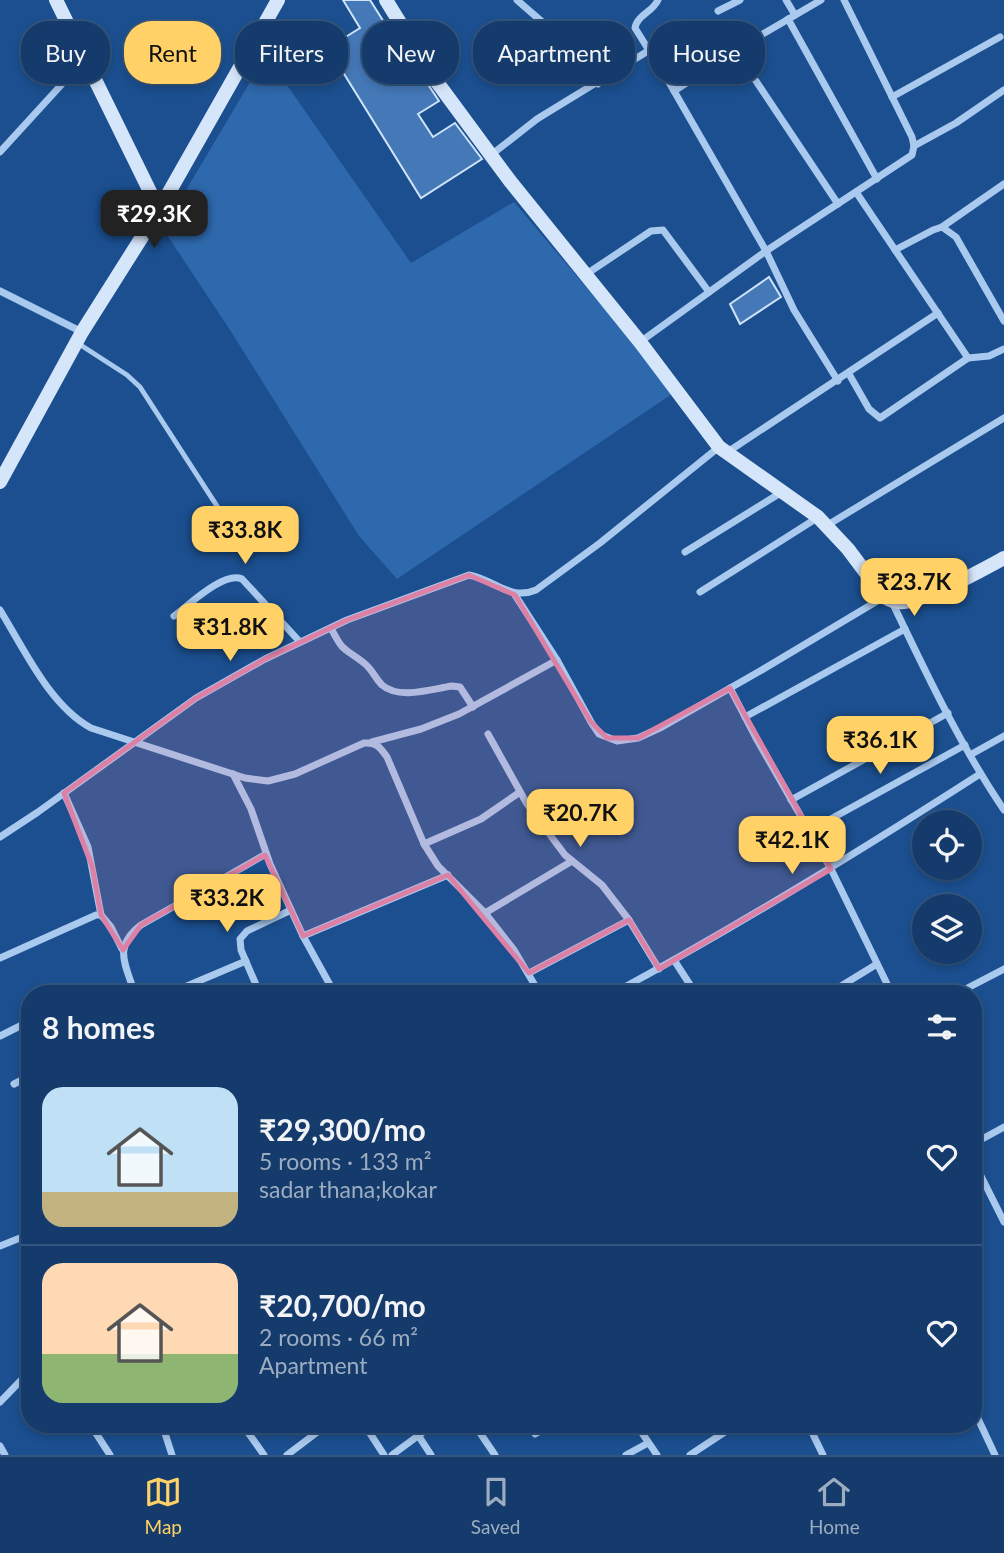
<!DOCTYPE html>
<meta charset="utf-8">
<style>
body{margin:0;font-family:Lato,sans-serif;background:#214673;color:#f1f3f6;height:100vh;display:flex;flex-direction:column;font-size:26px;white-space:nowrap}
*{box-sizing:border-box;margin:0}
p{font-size:23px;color:#9dadc1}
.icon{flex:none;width:38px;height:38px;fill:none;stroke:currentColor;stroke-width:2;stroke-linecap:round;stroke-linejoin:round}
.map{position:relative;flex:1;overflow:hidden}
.details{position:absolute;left:21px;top:985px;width:961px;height:448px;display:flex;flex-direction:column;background:#143b6b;border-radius:28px;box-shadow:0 4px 10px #0003,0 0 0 2px #33557e}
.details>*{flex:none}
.top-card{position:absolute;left:21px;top:21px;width:962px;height:63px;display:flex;gap:14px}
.controls{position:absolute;left:912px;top:810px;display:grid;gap:14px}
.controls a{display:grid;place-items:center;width:70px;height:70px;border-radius:50%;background:#143b6b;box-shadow:0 4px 10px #0003,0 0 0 2px #33557e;font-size:35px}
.price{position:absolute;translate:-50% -60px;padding:0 16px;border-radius:14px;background:#ffd166;color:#111;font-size:23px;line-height:46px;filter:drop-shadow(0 2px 4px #0008)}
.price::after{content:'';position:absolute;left:50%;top:42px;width:21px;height:16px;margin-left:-10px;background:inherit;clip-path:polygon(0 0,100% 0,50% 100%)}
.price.active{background:#222;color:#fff}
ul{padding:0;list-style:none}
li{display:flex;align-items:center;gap:21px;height:175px;padding:0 21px}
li+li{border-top:2px solid #33557e}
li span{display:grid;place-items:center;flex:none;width:196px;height:140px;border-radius:21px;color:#555}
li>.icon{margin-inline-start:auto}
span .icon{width:84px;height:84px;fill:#fffc;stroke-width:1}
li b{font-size:30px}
h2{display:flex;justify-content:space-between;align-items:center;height:84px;padding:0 21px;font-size:30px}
.pill{padding:0 24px;border-radius:28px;background:#143b6b;box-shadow:0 4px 10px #0003,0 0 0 2px #33557e;font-size:24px;line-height:63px}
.pill.active{background:#ffd166;color:#111}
.dock{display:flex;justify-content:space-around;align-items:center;height:98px;border-top:2px solid #33557e;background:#143b6b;font-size:19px;color:#9dadc1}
.dock a{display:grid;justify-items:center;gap:4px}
.dock .active{color:#ffd166}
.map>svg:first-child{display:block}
.green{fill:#2e69ad}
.building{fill:#4478b7;stroke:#cfe3fa;stroke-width:2}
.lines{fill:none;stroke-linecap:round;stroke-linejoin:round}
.lane{stroke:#a9c9ee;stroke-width:5}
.street{stroke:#a9c9ee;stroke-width:7}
.secondary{stroke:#d6e6fa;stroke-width:14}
.marked{fill:#dd80a5;fill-opacity:0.2;stroke:#dd80a5;stroke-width:5;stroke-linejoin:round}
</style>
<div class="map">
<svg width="1004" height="1455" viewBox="0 0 1004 1455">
<rect width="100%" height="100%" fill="#1b4f8f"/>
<polygon class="green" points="266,55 411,263 514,202 675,392 397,579 359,536 230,330 163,229"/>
<g class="building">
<polygon points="343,0 370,0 394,38 377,49 391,71 411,59 439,101 418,114 433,137 455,123 482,159 421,198 328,48 360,28"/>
<polygon points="769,277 781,297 740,324 730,304"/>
</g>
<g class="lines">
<polyline class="lane" points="79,344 127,375 140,387 226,520"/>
<g class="street">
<polyline points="517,0 555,33 598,84"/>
<path d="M658,0C653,12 637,15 635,28L670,84L766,251L794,310L838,381"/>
<polyline points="786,0 795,15"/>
<polyline points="718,11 740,0"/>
<polyline points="788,19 877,179"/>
<polyline points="736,51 838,204"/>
<polyline points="674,91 756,38 821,0"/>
<polyline points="892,97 1000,37"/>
<polyline points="914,146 956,123 1004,90"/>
<polyline points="0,152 84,60"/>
<polyline points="491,155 537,119 648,51"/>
<polyline points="856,192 968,358"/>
<polyline points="942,227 1004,184"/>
<polyline points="895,250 933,230 942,227 956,237 1004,321"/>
<polyline points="585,275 651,231 663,230 709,292"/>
<polyline points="0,291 82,332"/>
<polyline points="640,342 766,251 912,155 914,146 912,137 844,0"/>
<polyline points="849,374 869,409 880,418 968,358 989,356 1004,349"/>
<polyline points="726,453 938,313"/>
<polyline points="826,526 1004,418"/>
<polyline points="685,552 782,492"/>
<polyline points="700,592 817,518"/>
<polyline points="515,595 557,660 591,722 599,734 617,741 638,738 662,727 760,671 884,597"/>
<path d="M892,602C926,673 960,745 1004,810"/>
<path d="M0,610C24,649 50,706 91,728L245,778L268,781L295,774L364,743C376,742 380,747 387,757L424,844L438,866L485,913L514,950L540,994"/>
<path d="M174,616C189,605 224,571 242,579L300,642"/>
<path d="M331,628C344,654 344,647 364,663C372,669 375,678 382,685C399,700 432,689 452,686L460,687L473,707"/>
<polyline points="730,688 756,738 831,869 892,994"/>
<polyline points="745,717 905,629"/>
<polyline points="488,734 527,804 565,855 602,885 629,920 659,969"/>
<polyline points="372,742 421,729 459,714 557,660"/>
<polyline points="970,755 1004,736"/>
<polyline points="233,774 251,809 270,864 303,936 335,994"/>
<polyline points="64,793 88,847 101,915"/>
<polyline points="791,800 948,713"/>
<polyline points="809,831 965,745"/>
<path d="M0,837L38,812L196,698L265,659L347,620L469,575C495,580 510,601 536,590L600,543L719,447"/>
<polyline points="424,844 481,819 520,792"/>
<polyline points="485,913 572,861"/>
<polyline points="303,936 448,875"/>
<polyline points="0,958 96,915 101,915 111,927 122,949"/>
<polyline points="674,960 696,994"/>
<polyline points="529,973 629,920"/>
<path d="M135,994C126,965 112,947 141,925L266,854"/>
<polyline points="168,994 246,961"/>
<polyline points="260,994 241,950 240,939 247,931 291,910"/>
<path d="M612,994C738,926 860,851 980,774"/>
<polyline points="828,994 877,964"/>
<polyline points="956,994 1004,969"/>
<polyline points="0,1036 30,1021"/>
<polyline points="14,1084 30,1076"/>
<polyline points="973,1144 1004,1127"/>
<polyline points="973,1160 1004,1222"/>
<polyline points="0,1246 30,1234"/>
<polyline points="0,1402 30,1371"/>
<polyline points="973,1408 995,1455"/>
<polyline points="90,1424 110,1455"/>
<polyline points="162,1424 172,1455"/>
<polyline points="242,1424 264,1455"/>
<polyline points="364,1424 384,1455"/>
<polyline points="474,1424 495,1455"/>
<polyline points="636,1424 657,1455"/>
<polyline points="808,1424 823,1455"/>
<polyline points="535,1434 551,1424"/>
<polyline points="418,1435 431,1455"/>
<polyline points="0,1446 5,1455"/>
<polyline points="287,1455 328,1424"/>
<polyline points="392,1455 434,1424"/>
<polyline points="626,1455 648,1443"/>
<polyline points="690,1455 737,1424"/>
</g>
<g class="secondary">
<polyline points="56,0 159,210"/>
<path d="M386,0L434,78L510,181L640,342L719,447L818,517L848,549L884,597C891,601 896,603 904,602C930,599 980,571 1004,558"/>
<polyline points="0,482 82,332 159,210 278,0"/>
</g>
</g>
<path class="marked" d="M469,575L515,595L591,722L607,738H638L730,688L831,869L659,969L629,920L529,973L448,875L303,936L265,855L141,925L123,950L101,915L92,866L64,793L196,698L265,659L347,620Z"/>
</svg>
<div class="controls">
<a><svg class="icon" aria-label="locate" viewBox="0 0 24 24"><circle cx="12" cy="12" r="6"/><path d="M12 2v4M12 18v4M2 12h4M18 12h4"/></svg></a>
<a><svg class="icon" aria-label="layers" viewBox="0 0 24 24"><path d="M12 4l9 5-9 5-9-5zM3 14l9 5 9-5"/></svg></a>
</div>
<b class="price active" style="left:154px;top:250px">₹29.3K</b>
<b class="price" style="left:245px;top:566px">₹33.8K</b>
<b class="price" style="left:914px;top:618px">₹23.7K</b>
<b class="price" style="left:230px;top:663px">₹31.8K</b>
<b class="price" style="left:880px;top:776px">₹36.1K</b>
<b class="price" style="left:580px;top:849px">₹20.7K</b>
<b class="price" style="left:792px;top:876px">₹42.1K</b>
<b class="price" style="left:227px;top:934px">₹33.2K</b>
<div class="top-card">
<a class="pill">Buy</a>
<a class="pill active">Rent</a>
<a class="pill">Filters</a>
<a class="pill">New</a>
<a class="pill">Apartment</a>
<a class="pill">House</a>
</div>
<section class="details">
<h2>8 homes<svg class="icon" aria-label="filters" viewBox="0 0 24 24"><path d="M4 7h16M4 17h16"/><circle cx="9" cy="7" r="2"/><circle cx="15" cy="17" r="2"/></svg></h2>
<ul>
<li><span style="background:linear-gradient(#bfe0f5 75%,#c2b280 0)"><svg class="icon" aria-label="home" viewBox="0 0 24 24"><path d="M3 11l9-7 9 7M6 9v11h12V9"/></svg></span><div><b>₹29,300/mo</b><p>5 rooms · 133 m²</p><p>sadar thana;kokar</p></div><svg class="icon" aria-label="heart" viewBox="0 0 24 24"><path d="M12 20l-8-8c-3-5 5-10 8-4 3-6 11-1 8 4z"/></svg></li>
<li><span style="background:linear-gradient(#ffd9b3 65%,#8fb573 0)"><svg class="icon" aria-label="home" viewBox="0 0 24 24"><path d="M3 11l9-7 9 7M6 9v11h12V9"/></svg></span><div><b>₹20,700/mo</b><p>2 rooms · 66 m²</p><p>Apartment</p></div><svg class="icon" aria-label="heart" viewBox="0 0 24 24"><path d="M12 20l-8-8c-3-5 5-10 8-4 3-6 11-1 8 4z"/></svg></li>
</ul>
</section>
</div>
<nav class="dock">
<a class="active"><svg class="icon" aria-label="map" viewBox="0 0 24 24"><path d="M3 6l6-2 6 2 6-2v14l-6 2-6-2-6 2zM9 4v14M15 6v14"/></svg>Map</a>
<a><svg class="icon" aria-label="saved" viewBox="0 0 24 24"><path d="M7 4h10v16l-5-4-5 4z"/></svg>Saved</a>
<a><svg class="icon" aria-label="home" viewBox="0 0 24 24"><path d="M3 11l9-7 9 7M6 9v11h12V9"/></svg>Home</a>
</nav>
